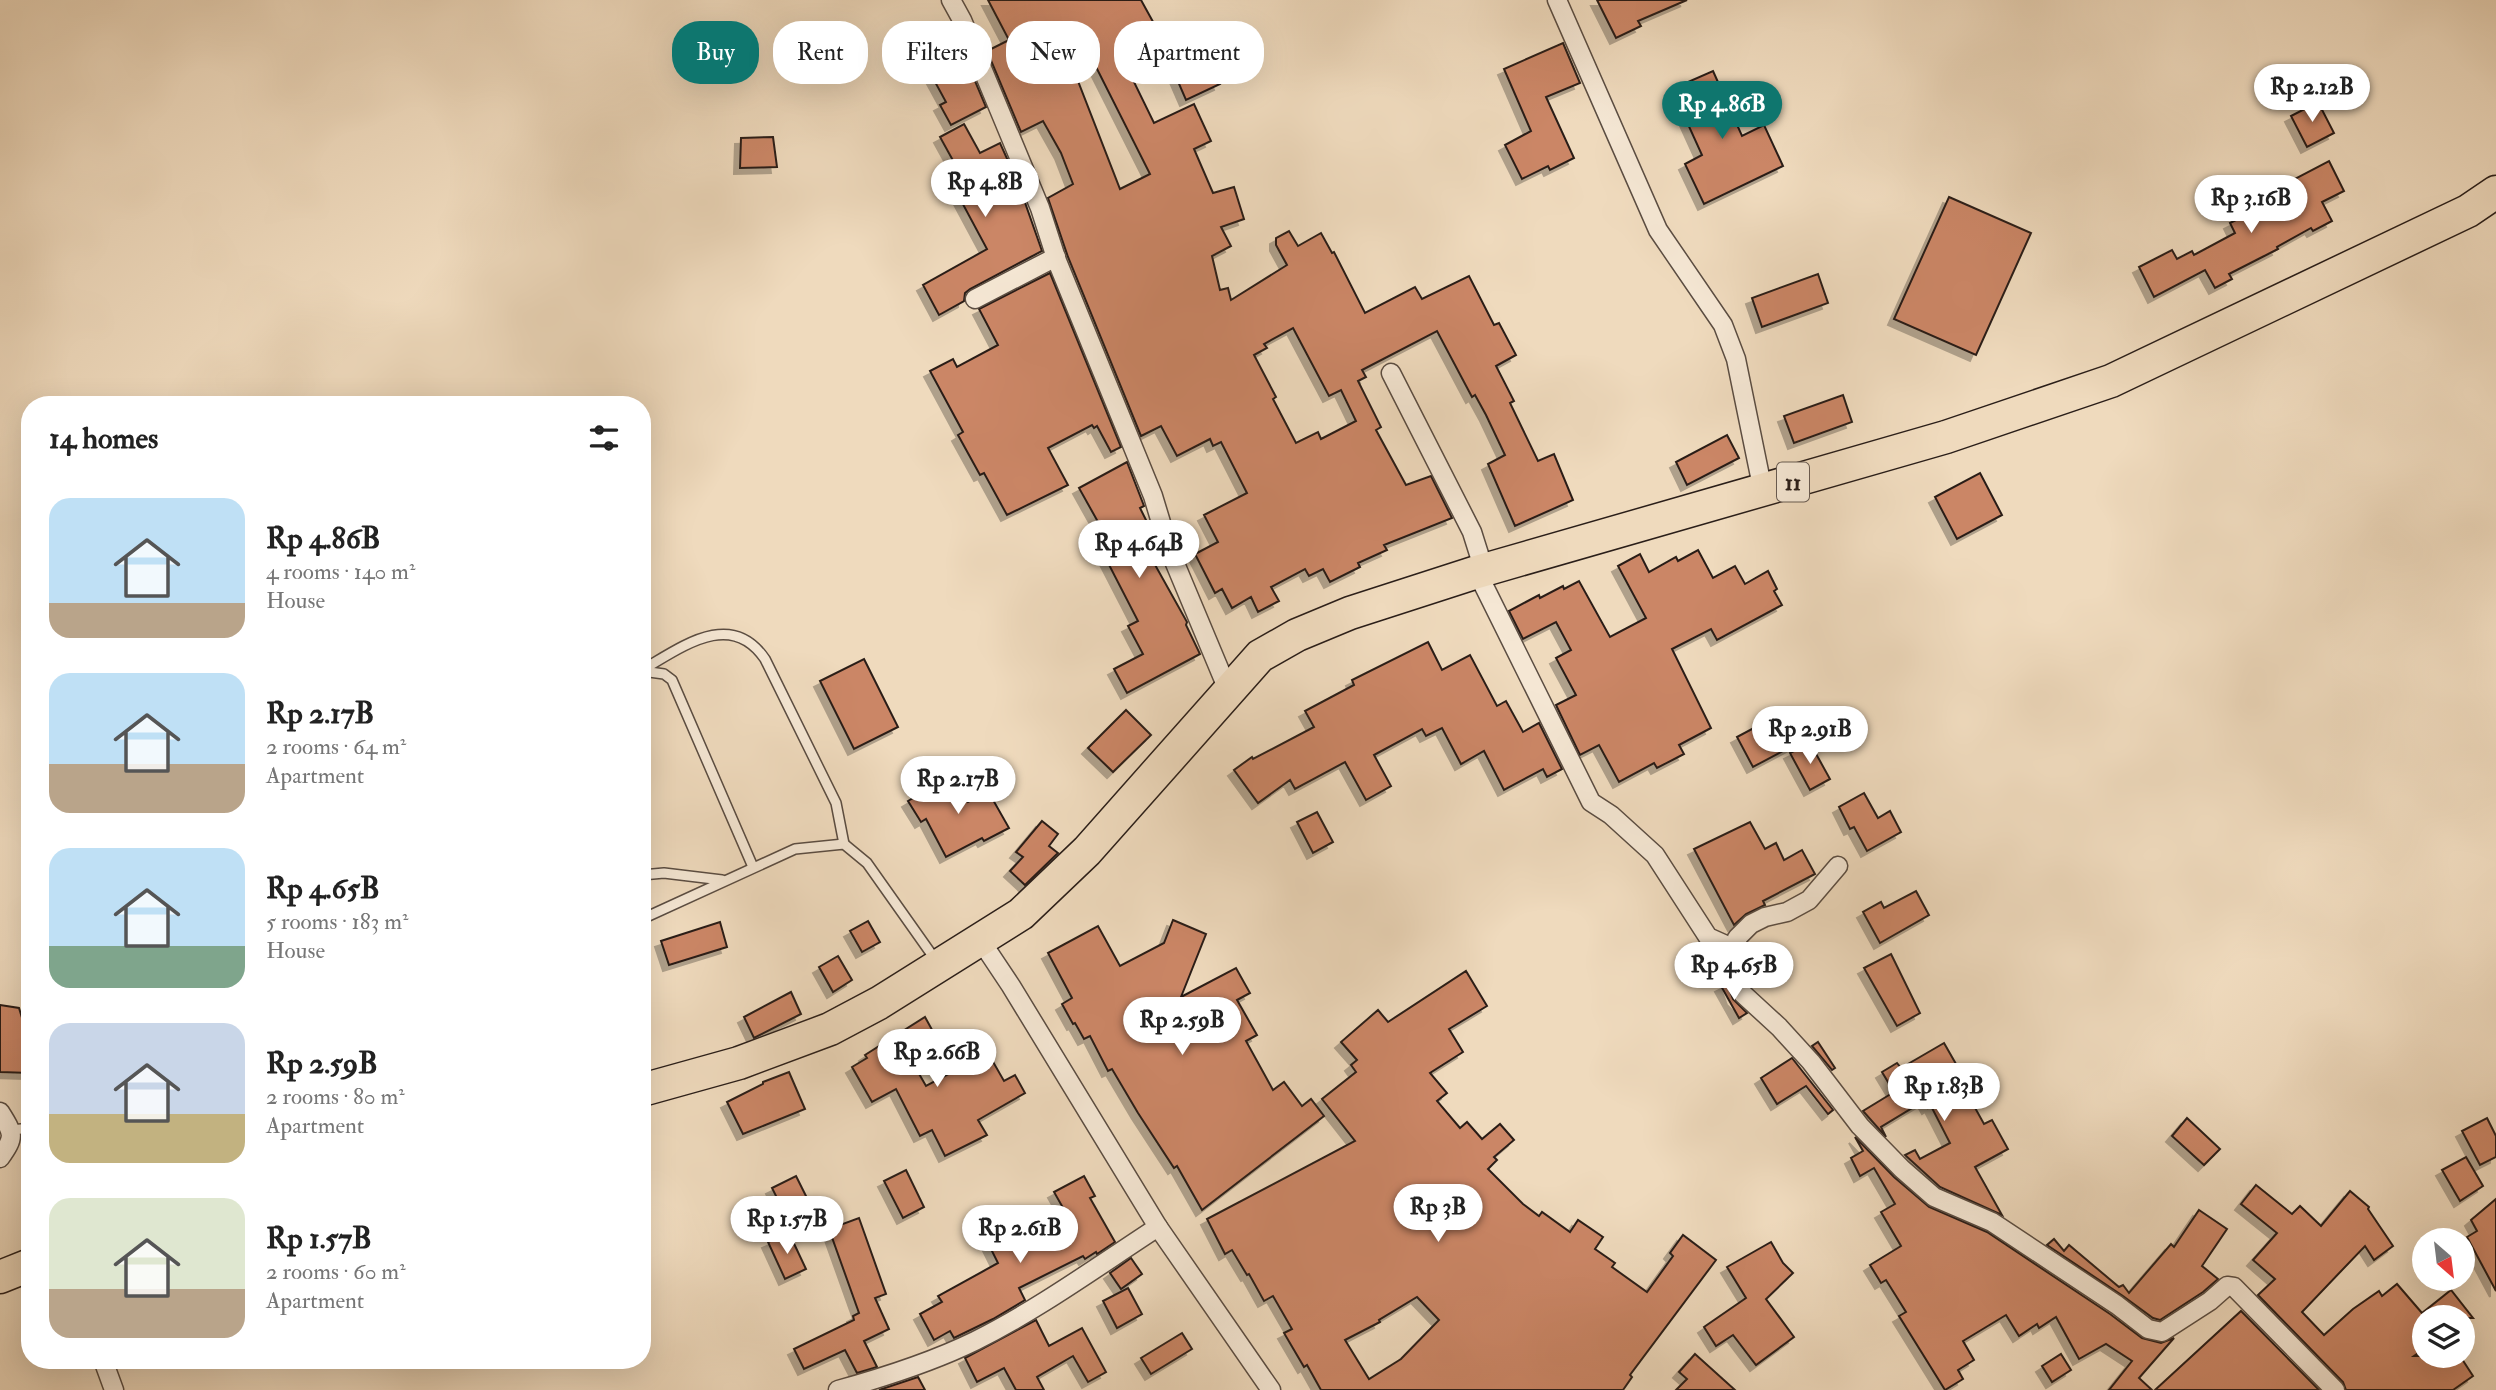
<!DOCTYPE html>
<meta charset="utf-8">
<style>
body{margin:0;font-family:"IM FELL Double Pica",serif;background:#f6f6f6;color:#222;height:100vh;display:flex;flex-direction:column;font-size:26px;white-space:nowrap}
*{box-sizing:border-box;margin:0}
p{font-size:23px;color:#767676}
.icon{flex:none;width:38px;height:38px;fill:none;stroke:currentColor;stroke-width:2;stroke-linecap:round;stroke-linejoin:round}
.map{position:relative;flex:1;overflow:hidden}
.side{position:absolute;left:21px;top:396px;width:630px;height:973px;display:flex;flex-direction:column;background:#fff;border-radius:28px;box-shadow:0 7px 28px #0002}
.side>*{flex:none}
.guide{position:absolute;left:672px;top:21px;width:665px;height:63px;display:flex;gap:14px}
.needle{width:46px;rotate:152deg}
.tools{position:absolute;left:2412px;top:1228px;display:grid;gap:14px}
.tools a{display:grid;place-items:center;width:63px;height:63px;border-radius:50%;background:#fff;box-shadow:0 7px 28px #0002;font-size:35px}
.price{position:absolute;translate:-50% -60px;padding:0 16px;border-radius:24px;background:#fff;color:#222;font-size:23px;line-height:46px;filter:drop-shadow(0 2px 4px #0008)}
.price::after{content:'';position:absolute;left:50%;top:42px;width:21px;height:16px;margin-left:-10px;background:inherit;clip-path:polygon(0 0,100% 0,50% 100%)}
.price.selected{background:#0f766e;color:#fff}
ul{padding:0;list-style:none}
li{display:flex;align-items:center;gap:21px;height:175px;padding:0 28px}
li span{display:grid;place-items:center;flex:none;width:196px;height:140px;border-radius:21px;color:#555}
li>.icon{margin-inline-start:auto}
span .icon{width:84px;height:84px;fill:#fffc;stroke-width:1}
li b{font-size:30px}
h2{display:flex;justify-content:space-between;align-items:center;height:84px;padding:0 28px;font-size:30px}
.pill{padding:0 24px;border-radius:28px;background:#fff;box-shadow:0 7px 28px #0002;font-size:24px;line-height:63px}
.pill.selected{background:#0f766e;color:#fff}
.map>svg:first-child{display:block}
.building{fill:#cb8666;stroke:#2a1e19;stroke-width:2;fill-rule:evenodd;filter:url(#shadow)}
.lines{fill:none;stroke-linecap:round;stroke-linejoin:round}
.lane-casing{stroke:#5b4d42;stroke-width:12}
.street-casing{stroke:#5b4d42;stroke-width:21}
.highway-casing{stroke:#2a1e19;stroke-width:35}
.lane{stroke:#f5e7d4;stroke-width:9}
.street{stroke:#f5e7d4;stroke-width:18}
.highway{stroke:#efdabd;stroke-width:32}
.labels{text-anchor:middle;stroke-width:6;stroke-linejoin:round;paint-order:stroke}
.shield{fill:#f5e7d4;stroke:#675a51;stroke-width:2}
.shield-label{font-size:23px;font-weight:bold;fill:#2a1e19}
</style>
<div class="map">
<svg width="2496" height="1390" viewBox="0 0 2496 1390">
<defs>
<filter id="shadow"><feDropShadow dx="-6" dy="6" stdDeviation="0" flood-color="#0004"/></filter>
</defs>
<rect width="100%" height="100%" fill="#efdabd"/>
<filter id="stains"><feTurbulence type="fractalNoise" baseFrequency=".00286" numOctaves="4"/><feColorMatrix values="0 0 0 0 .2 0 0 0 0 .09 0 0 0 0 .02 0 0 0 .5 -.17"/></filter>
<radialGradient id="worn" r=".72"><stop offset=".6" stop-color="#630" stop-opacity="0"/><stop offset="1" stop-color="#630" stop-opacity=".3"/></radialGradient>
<g class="building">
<path d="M988,0H1141L1173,58L1133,80L1154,123L1194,104L1211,141L1194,149L1213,193L1234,187L1244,219L1221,227L1231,246L1212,256L1220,290L1228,288L1231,300L1287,265L1276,245V238L1289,231L1298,246L1321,233L1332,253L1334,252L1365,313L1415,287L1422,299L1469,276L1494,325L1499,323L1516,355L1496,366L1514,401L1510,403L1538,461L1554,454L1573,500L1515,526L1488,464L1505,455L1486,415L1475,395L1472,397L1437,331L1362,370L1366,377L1358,381L1381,427L1376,430L1406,485L1431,476L1452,518L1384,545L1387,550L1358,563L1360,567L1330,582L1323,569L1309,576L1305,569L1271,587L1279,601L1258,612L1251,597L1232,608L1222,589L1215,593L1195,554L1218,542L1204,515L1247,493L1221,442L1213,446L1210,439L1177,456L1161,426L1141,436L1068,257L1048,198L1073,184L1061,153L1043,121L1021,132L987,51L1009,40ZM1090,55L1150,174L1120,189L1071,63ZM1293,328L1329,396L1341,390L1356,421L1321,439L1318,432L1296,443L1273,399L1276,397L1254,355L1267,348L1264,344Z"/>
<polygon points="1597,0 1687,0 1638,21 1641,26 1616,38"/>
<polygon points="928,26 951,69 967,62 986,107 951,125 940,105 946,102 910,36"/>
<polygon points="1563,43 1580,83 1546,97 1574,158 1550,170 1548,166 1522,179 1505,145 1531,131 1504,69"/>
<polygon points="1206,54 1220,84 1186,100 1173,70"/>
<polygon points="1713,71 1742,136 1764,125 1783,166 1704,204 1685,164 1702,155 1672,89"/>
<polygon points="2318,102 2334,133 2307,147 2291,116"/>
<polygon points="964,124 980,153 1000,143 1009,163 1006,165 1023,197 1042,251 970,289 965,293 964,301 939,315 923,285 987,249 958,195 964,192 951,169 956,166 940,137"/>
<polygon points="773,137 777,167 740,168 741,138"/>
<polygon points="2329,161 2344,191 2322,202 2332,221 2313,231 2311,228 2277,247 2278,249 2229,274 2232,279 2215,288 2205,270 2154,297 2139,267 2172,250 2177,259 2192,251 2194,255 2235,233 2230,223 2258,209 2261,216 2295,198 2287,183"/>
<polygon points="1949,197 2031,233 1976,355 1894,319"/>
<polygon points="1050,273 1121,447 1111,452 1097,426 1094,428 1092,425 1048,448 1068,485 1007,515 984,473 980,475 958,435 963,432 930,371 953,359 957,367 998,345 979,309"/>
<polygon points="1818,274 1828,303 1762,327 1752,298"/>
<polygon points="1843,395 1852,422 1794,443 1784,416"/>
<polygon points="1727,435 1739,458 1687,485 1676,462"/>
<polygon points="1127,462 1144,506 1140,508 1152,532 1148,534 1161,560 1154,563 1187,622 1186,625 1200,654 1127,693 1114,669 1143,654 1128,626 1138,621 1106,559 1116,554 1079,488"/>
<polygon points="1980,473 2002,515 1957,539 1935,497"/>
<polygon points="1698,550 1713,578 1735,566 1745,584 1768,571 1777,589 1774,591 1782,605 1717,640 1711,629 1672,649 1711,728 1679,745 1684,754 1657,768 1654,763 1619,782 1599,745 1580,755 1556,705 1576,695 1556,658 1571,650 1556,622 1523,639 1509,611 1539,595 1540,598 1563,586 1564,589 1579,581 1610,637 1646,618 1618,566 1640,554 1649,572 1676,557 1678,561"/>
<polygon points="1428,642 1442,670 1470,655 1497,706 1506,701 1523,732 1539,723 1562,769 1547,777 1543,769 1504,790 1484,751 1461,764 1442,728 1426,736 1422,729 1374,755 1391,786 1366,800 1345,762 1295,789 1290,780 1258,803 1234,770 1252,757 1253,759 1314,727 1305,711 1354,685 1352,680"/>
<polygon points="864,659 898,727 854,749 820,681"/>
<polygon points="1126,710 1151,735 1113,772 1088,748"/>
<polygon points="1780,714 1796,744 1753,767 1737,737"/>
<polygon points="1810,743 1830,779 1810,790 1790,753"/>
<polygon points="952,775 968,802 988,791 1009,828 984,841 982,838 946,857 926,819 921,822 908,801"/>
<polygon points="1864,793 1878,818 1890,811 1901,832 1867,851 1854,827 1850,829 1839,807"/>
<polygon points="1317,812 1333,842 1313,853 1297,822"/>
<polygon points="1042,821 1058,834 1049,846 1058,853 1025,885 1010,871 1023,857 1016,852"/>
<polygon points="1750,822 1765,849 1776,843 1784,860 1802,850 1815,874 1763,901 1765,905 1746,914 1734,925 1694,849"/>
<polygon points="1916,891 1929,915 1880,943 1863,912 1881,902 1884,908"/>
<polygon points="1173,920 1206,934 1181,997 1236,968 1250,993 1237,1000 1257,1035 1246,1041 1273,1090 1284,1082 1302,1106 1311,1099 1324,1116 1202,1210 1177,1166 1174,1168 1138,1113 1112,1069 1108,1071 1090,1036 1084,1039 1075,1023 1073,1024 1062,1004 1072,998 1048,953 1098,926 1120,966 1164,943"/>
<polygon points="868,921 880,942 862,952 850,931"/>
<polygon points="720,922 727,947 669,965 661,941"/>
<polygon points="1891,954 1920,1013 1897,1026 1864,968"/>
<polygon points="838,956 852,980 833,992 819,967"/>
<path d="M1466,971L1487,1006L1449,1029L1463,1052L1430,1073L1447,1093L1437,1101L1460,1128L1467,1122L1482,1139L1500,1124L1514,1140L1494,1157L1497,1160L1488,1169L1523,1204L1539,1216L1542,1212L1570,1232L1578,1220L1603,1237L1595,1249L1615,1263L1612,1267L1647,1292L1673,1256L1670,1253L1683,1235L1716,1260L1630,1375L1632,1377L1623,1390H1321L1307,1365L1304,1367L1284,1333L1292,1329L1273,1296L1264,1301L1249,1274L1247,1275L1232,1250L1225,1254L1207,1219L1355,1141L1322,1099L1356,1072L1351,1065L1357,1060L1341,1042L1378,1010L1388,1022ZM1417,1297L1439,1320L1401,1359L1369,1379L1345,1340L1380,1322L1379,1320Z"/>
<polygon points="1727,983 1733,999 1747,1013 1739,1018 1721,986"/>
<polygon points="791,992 801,1014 754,1038 744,1017"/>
<polygon points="0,1005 19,1008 30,1044 30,1073 0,1072"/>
<polygon points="925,1017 936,1037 922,1045 925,1049 910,1058 926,1086 988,1053 1004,1081 1015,1075 1025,1093 978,1120 987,1135 945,1156 932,1130 920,1136 896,1089 872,1102 852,1067 867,1058 865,1055"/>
<polygon points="1818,1042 1835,1068 1832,1070 1812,1046"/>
<polygon points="1944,1043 1968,1085 1964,1088 1984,1124 1992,1120 2008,1149 1975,1167 2002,1215 1940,1187 1905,1155 1915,1150 1920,1159 1950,1143 1931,1106 1928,1108 1924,1101 1881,1127 1886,1137 1863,1111 1894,1092 1882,1072 1897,1063 1901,1068"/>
<polygon points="1792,1058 1833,1110 1828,1114 1806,1086 1777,1104 1761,1078"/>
<polygon points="789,1072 805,1109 743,1134 727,1102 763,1084 763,1082"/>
<polygon points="2187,1118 2220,1149 2204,1165 2172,1136"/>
<polygon points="2487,1118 2496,1136 2496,1157 2480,1165 2462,1131"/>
<polygon points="1855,1137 1894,1177 1929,1207 1987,1232 2110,1314 2142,1338 2161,1343 2174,1338 2139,1378 2152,1390 2109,1390 2132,1361 2106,1344 2079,1359 2056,1317 2039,1328 2037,1324 2019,1336 2006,1315 1963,1341 1974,1360 1958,1370 1963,1379 1945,1390 1899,1316 1906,1312 1886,1280 1881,1283 1870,1265 1901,1246 1881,1212 1895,1204 1874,1168 1860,1176 1851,1158 1863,1151"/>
<polygon points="2466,1157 2483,1186 2460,1201 2442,1170"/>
<polygon points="906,1170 924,1207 903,1218 884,1181"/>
<polygon points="796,1176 819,1222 795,1234 772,1188"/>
<polygon points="1084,1176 1095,1196 1090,1198 1115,1242 1097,1254 1096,1252 1085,1259 1083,1256 1019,1288 1025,1300 993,1319 954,1338 950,1331 934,1340 920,1314 942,1302 938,1296 998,1263 981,1229 1001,1219 1017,1252 1031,1247 1071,1222 1054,1192"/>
<polygon points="2256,1185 2292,1214 2300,1206 2321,1226 2350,1191 2369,1207 2368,1209 2393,1246 2374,1260 2365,1246 2302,1312 2324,1335 2353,1309 2379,1291 2382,1296 2397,1284 2422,1313 2451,1290 2473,1318 2424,1318 2424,1349 2414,1356 2460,1356 2473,1376 2453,1390 2346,1390 2343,1382 2258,1295 2275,1279 2253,1260 2277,1233 2241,1204"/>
<polygon points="2496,1199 2496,1291 2467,1237 2477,1231 2471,1220"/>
<polygon points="2199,1210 2227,1229 2202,1266 2218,1279 2203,1292 2160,1320 2153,1318 2123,1296 2047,1245 2054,1239 2064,1251 2069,1245 2119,1287 2123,1285 2129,1293 2171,1244 2174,1247"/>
<polygon points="859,1218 886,1294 875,1298 889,1329 864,1341 877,1367 857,1373 845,1350 804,1369 794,1349 854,1320 853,1316 859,1313 829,1229"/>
<polygon points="789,1233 806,1269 785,1279 768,1242"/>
<polygon points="1771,1242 1783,1263 1793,1273 1766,1299 1794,1337 1756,1365 1733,1335 1716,1346 1704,1327 1746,1298 1727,1267"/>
<polygon points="1131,1258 1142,1274 1121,1289 1110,1273"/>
<polygon points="1128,1288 1142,1314 1117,1328 1103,1301"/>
<polygon points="2241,1311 2319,1390 2155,1390"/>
<polygon points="1036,1320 1049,1346 1082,1328 1106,1372 1088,1382 1073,1356 1037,1377 1044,1390 1016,1390 1004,1368 977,1382 965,1358"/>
<polygon points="1182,1333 1192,1349 1151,1374 1141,1358"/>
<polygon points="1695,1354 1735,1390 1676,1390 1687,1379 1679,1372"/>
<polygon points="2061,1354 2071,1370 2052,1382 2042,1366"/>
<polygon points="918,1377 925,1390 879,1390"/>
</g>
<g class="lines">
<g class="lane-casing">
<g id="lane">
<path d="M642,670C682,647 731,609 765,659L836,803L844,844"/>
<polyline points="642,671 664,674 672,680 753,867"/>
<polyline points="642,875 664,873 722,880"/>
<polyline points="642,919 795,849 844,844 867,863 937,962"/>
<polyline points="12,1130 30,1128"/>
</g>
</g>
<g class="street-casing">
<g id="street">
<polyline points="951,0 962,20 1040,208 1057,261 1153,496 1169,549 1228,690"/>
<polyline points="1557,0 1658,230 1723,325 1736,359 1763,491"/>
<polyline points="975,299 1056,257"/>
<polyline points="1391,373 1472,532 1484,570"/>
<polyline points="1477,572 1591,802 1611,815 1655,855 1708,937 1737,950"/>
<polyline points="1838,866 1809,900 1787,912 1765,917 1751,924 1737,938 1738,984 1743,994 1779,1027 1811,1062 1860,1126 1902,1169 1934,1197 1992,1222 2117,1305 2148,1329 2162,1332 2210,1301 2227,1286 2234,1287 2335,1390"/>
<polyline points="981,941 1011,986 1158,1227 1271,1390"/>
<path d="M0,1112C14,1134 15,1137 0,1158"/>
<polyline points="103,1360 114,1390"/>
<path d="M838,1390C885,1377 932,1362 975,1341C1039,1309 1098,1266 1158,1227"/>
</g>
</g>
<g class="highway-casing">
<g id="highway">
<polyline points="642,1090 739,1063 830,1029 879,1003 1021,914 1087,851 1260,656 1297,635 1350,613 1477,572 1946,437 2111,381 2468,211 2496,192"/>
<polyline points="0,1277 30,1265"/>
</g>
</g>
<use href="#lane" class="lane"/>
<use href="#street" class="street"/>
<use href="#highway" class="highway"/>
</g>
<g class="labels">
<rect class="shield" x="1777" y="462.5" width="32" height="39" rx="5"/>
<g class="shield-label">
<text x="1793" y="490">11</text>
</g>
</g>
<rect width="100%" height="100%" filter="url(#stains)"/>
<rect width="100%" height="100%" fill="url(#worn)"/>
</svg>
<div class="tools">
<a><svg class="needle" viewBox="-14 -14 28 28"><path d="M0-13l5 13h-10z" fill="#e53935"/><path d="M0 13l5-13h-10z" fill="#767676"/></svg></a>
<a><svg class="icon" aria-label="layers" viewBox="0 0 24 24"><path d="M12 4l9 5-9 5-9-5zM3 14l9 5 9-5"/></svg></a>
</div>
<b class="price" style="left:2312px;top:124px">Rp 2.12B</b>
<b class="price selected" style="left:1722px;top:141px">Rp 4.86B</b>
<b class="price" style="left:985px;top:219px">Rp 4.8B</b>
<b class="price" style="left:2251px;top:235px">Rp 3.16B</b>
<b class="price" style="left:1139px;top:580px">Rp 4.64B</b>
<b class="price" style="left:1810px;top:766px">Rp 2.91B</b>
<b class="price" style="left:958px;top:816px">Rp 2.17B</b>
<b class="price" style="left:1734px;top:1002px">Rp 4.65B</b>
<b class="price" style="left:1182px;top:1057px">Rp 2.59B</b>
<b class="price" style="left:937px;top:1089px">Rp 2.66B</b>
<b class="price" style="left:1944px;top:1123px">Rp 1.83B</b>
<b class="price" style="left:1438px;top:1244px">Rp 3B</b>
<b class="price" style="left:787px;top:1256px">Rp 1.57B</b>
<b class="price" style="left:1020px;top:1265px">Rp 2.61B</b>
<div class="guide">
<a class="pill selected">Buy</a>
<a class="pill">Rent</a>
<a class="pill">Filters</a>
<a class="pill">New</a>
<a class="pill">Apartment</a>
</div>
<section class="side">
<h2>14 homes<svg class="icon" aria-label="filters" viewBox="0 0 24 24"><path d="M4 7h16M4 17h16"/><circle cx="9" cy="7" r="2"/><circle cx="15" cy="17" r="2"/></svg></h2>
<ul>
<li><span style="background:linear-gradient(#bfe0f5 75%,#b9a48a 0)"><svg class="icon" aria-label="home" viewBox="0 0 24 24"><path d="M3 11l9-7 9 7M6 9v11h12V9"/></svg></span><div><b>Rp 4.86B</b><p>4 rooms · 140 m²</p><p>House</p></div></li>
<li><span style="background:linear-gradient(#bfe0f5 65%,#b9a48a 0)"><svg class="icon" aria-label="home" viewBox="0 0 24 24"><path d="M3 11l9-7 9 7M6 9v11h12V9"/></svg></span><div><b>Rp 2.17B</b><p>2 rooms · 64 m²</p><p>Apartment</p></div></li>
<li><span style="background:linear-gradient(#bfe0f5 70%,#7fa58c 0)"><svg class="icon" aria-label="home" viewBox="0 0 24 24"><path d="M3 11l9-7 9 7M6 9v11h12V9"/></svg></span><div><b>Rp 4.65B</b><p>5 rooms · 183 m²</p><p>House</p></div></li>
<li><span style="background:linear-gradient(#c9d6e8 65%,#c2b280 0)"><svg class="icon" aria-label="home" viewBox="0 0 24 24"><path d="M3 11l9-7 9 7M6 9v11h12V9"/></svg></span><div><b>Rp 2.59B</b><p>2 rooms · 80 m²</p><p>Apartment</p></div></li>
<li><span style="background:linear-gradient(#dfe7d0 65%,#b9a48a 0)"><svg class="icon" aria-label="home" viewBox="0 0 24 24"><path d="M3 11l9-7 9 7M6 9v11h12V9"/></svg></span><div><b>Rp 1.57B</b><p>2 rooms · 60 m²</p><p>Apartment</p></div></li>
</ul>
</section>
</div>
